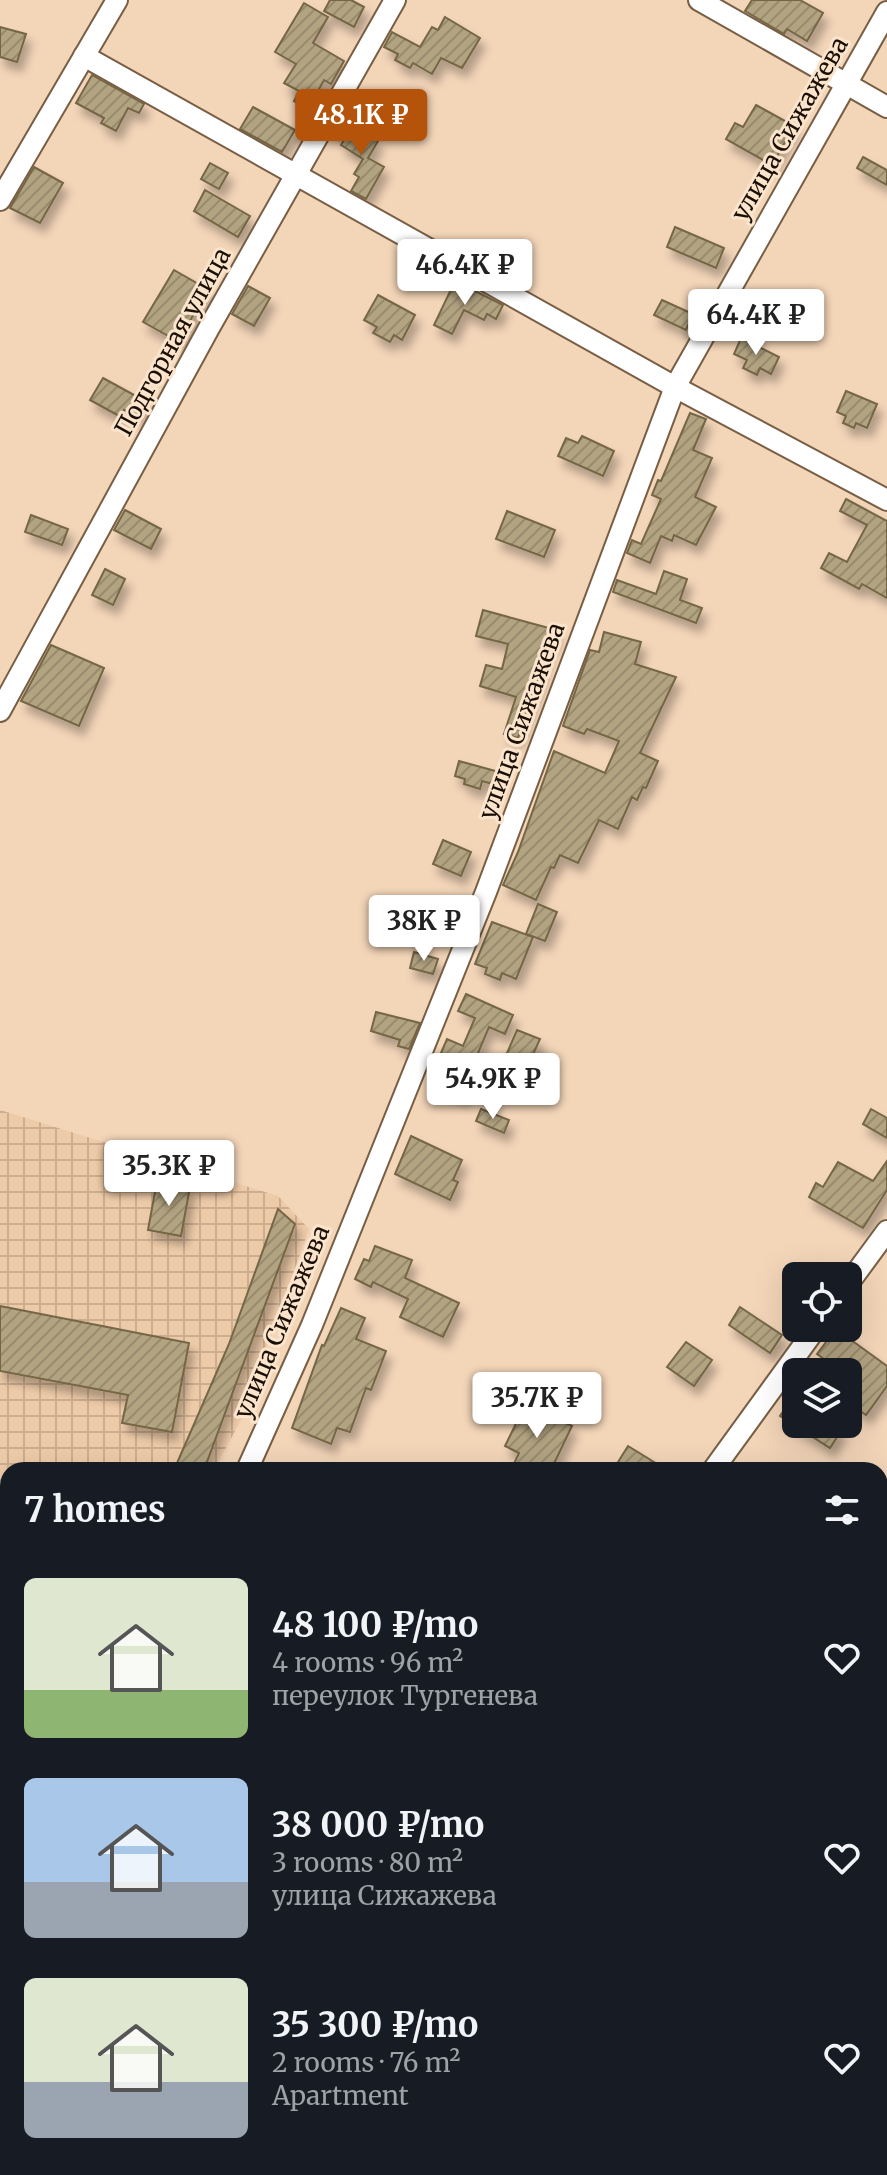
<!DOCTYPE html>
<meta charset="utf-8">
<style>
body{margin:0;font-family:Merriweather,serif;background:#242831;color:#f1f3f6;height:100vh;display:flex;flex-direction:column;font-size:30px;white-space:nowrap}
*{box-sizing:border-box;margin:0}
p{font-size:26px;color:#9ea1a6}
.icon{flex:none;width:44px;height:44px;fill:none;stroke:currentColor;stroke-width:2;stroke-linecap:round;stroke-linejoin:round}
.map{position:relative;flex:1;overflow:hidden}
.drawer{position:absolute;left:0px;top:1462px;width:888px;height:714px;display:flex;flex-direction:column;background:#171b24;border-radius:24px 24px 0 0;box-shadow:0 8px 32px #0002}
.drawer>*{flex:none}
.fabs{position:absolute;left:782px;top:1262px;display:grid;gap:16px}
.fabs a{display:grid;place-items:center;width:80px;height:80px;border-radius:12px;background:#171b24;box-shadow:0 8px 32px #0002;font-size:40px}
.price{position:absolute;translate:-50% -68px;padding:0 18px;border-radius:8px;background:#fff;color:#222;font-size:26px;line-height:52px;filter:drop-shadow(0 2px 4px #0008)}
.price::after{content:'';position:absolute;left:50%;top:48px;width:24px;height:18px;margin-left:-12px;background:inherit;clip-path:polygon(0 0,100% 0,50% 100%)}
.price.on{background:#b45309;color:#fff}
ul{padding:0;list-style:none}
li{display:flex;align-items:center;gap:24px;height:200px;padding:0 24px}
li span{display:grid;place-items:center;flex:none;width:224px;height:160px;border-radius:12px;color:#555}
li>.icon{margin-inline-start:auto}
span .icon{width:96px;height:96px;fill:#fffc;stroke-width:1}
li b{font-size:34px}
h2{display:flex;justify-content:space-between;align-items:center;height:96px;padding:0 24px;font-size:34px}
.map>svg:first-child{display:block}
.industrial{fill:url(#industrial-grid)}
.building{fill:url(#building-hatch);stroke:#746645;stroke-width:2;filter:url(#shadow)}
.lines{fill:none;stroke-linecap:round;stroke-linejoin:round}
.minor-casing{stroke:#775e44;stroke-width:24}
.minor{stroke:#fff;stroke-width:20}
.labels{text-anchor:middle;stroke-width:6;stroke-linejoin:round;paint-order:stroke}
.street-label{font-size:24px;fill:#190f05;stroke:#fbe4cc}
</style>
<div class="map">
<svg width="887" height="2175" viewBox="0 0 887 2175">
<defs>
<pattern id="industrial-grid" width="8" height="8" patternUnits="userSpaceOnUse" patternTransform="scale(2)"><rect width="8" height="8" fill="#eecba8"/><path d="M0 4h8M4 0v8" fill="none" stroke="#ccad8f"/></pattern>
<pattern id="building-hatch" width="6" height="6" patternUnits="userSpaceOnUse" patternTransform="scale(2)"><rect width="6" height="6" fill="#b2a381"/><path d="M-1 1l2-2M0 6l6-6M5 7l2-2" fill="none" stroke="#988b6e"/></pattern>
<filter id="shadow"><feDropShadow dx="5" dy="9" stdDeviation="4" flood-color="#0004"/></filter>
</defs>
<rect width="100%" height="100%" fill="#f3d5b8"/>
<polygon class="industrial" points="0,1110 278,1196 309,1229 240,1422 214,1470 8,1470 8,1534 0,1532"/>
<g class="building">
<polygon points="330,0 351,0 364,7 354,27 324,11"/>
<polygon points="752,0 800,0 823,13 807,41 787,29 784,34 745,11"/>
<polygon points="304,3 328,17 313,43 344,61 331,84 324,80 308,109 294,101 299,91 284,83 296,64 275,52"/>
<polygon points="445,17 480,38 462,68 441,58 432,74 413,63 410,68 395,60 398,54 384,47 392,32 420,47 432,27 438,30"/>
<polygon points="0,27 26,34 17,62 0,57"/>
<polygon points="92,75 144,104 139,113 128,108 116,131 101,123 104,118 76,103"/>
<polygon points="756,105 794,126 772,165 726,139 735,123 743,127"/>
<polygon points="253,107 295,130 282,152 240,129"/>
<polygon points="342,119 378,141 368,158 384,167 366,199 351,191 359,177 354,174 363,159 341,145 344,140 334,133"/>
<polygon points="863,157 887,170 887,185 857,168"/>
<polygon points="210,163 228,173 219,189 201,179"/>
<polygon points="34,167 63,183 40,223 10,208"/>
<polygon points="205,190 250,216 238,237 194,211"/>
<polygon points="675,227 724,248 716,268 667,247"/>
<polygon points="174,270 207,289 179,342 143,322"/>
<polygon points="455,281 503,305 496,319 487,314 484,320 464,310 452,334 434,325"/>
<polygon points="248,286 270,298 254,326 232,314"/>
<polygon points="378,295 415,315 402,340 394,335 390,342 373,333 377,327 364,320"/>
<polygon points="662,300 693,314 686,330 654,315"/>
<polygon points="741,338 779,357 771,374 760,368 757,375 743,368 747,360 734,354"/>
<polygon points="103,378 145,401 136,417 124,410 121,417 90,400"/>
<polygon points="846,391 877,404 867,428 856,423 854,428 843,423 846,416 837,412"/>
<polygon points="690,413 706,419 693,450 712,458 695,497 716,507 696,545 674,535 672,541 661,536 650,563 627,553 632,540 641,544 661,499 652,495 658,480 661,481"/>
<polygon points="582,436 614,451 603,476 558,456 566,438 578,443"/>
<polygon points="846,499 887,521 887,598 862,584 859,589 821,568 829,553 847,562 867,525 840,511"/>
<polygon points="125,510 161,529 151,549 114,530"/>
<polygon points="507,511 555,530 544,557 496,539"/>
<polygon points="31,515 68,529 62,545 25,532"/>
<polygon points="105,569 125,579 113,605 92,595"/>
<polygon points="664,571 687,579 680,600 702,608 696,623 613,592 617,580 656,594"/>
<polygon points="483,610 556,630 552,644 549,643 534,694 532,694 518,738 504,734 516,697 480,686 486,665 502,669 508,644 476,636"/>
<polygon points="604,632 641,642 635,664 676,677 640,753 658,761 646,788 643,787 637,800 632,797 618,829 599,820 578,863 560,855 554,868 551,867 536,900 503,885 518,852 554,751 605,773 619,741 587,729 584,734 563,726 590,650 599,652"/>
<polygon points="51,645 104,668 79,726 21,701"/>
<polygon points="459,761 499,772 496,785 482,781 480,789 464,784 465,779 455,776"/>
<polygon points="443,840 471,852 461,876 433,864"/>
<polygon points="538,904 557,912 545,941 526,934"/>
<polygon points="492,922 533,937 516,979 502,973 500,980 485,974 487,968 475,964"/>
<polygon points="414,952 438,959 433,974 410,968"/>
<polygon points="466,994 513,1015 505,1034 489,1027 478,1053 502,1064 495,1078 476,1069 463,1097 433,1084 446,1055 441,1053 447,1039 463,1046 475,1018 458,1011"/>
<polygon points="376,1012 420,1023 409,1049 398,1046 400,1040 371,1031"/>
<polygon points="517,1030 540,1039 526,1070 504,1060"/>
<polygon points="481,1109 509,1120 504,1133 476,1121"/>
<polygon points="871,1109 887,1118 887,1138 863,1124"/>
<polygon points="411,1136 462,1160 453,1180 458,1182 450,1200 395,1174"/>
<polygon points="887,1161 887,1190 863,1228 809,1197 816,1183 823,1187 838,1162 873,1181"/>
<polygon points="157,1181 190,1187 181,1236 148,1230"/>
<polygon points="278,1209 295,1224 204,1470 174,1470 229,1344"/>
<polygon points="375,1246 412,1260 405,1278 459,1303 443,1337 400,1317 408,1299 373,1282 371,1287 355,1279 364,1259 369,1261"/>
<polygon points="0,1306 189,1343 172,1432 122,1423 128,1395 0,1371"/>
<polygon points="740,1307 782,1335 770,1353 729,1325"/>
<polygon points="341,1308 365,1318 356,1339 386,1351 371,1390 366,1388 350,1432 337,1428 331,1444 292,1428 322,1345 324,1346"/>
<polygon points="836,1329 887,1366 887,1386 866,1415 848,1402 848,1372 842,1372 817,1354"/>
<polygon points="686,1342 712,1360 694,1386 667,1367"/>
<polygon points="796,1392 796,1424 832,1424 841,1431 830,1448 780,1416"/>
<polygon points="526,1403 572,1426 551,1470 511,1470 519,1453 505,1446"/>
<polygon points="628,1446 667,1470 613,1470"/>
</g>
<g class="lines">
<g class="minor-casing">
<g id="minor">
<polyline points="699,0 887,107"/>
<polyline points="84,56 675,387 887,500"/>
<polyline points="0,200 117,0"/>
<polyline points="0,711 209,328 395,0"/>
<polyline points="848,1284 887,1231"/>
<polyline points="247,1470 312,1325 486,892 675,387 887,12"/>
<polyline points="713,1470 816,1328"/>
<polyline points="880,1832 887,1836"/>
<polyline points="0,1856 8,1844"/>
<polyline points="880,1870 887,1862"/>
<polyline points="628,2175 634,2168"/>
</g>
</g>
<use href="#minor" class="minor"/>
</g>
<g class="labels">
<g class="street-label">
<text transform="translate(790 129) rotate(-60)" y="8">улица Сижажева</text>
<text transform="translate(173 342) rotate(-61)" y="8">Подгорная улица</text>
<text transform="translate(522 721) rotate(-70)" y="8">улица Сижажева</text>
<text transform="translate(282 1322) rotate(-67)" y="8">улица Сижажева</text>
</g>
</g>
</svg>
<div class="fabs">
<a><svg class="icon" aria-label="locate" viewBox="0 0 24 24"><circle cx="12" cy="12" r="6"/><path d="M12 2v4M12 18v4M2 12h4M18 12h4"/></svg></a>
<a><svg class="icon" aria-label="layers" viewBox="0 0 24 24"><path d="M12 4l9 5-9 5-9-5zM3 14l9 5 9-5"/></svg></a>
</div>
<b class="price on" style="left:361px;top:157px">48.1K ₽</b>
<b class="price" style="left:465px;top:307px">46.4K ₽</b>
<b class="price" style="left:756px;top:357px">64.4K ₽</b>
<b class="price" style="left:424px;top:963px">38K ₽</b>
<b class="price" style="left:493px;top:1121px">54.9K ₽</b>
<b class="price" style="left:169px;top:1208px">35.3K ₽</b>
<b class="price" style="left:537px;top:1440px">35.7K ₽</b>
<section class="drawer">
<h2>7 homes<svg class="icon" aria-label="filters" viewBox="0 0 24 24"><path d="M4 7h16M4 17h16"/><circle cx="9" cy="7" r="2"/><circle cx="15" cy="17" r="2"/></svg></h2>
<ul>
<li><span style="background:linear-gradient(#dfe7d0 70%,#8fb573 0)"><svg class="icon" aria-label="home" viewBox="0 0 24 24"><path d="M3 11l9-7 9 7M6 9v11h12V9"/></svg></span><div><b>48 100 ₽/mo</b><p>4 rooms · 96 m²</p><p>переулок Тургенева</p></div><svg class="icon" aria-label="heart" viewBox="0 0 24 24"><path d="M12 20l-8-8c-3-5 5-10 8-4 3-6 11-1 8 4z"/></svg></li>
<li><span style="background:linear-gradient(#a9c7e8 65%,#9aa5b1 0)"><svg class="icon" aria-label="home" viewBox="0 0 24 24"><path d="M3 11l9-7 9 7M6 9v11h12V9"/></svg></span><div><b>38 000 ₽/mo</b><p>3 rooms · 80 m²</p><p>улица Сижажева</p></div><svg class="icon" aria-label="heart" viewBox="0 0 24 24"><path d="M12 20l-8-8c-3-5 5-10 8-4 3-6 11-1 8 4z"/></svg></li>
<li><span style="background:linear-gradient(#dfe7d0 65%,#9aa5b1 0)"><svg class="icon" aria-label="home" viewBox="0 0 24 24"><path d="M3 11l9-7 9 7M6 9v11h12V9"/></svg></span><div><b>35 300 ₽/mo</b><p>2 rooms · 76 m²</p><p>Apartment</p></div><svg class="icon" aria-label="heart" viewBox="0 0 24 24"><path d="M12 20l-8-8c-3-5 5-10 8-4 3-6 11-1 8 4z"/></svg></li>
</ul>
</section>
</div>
